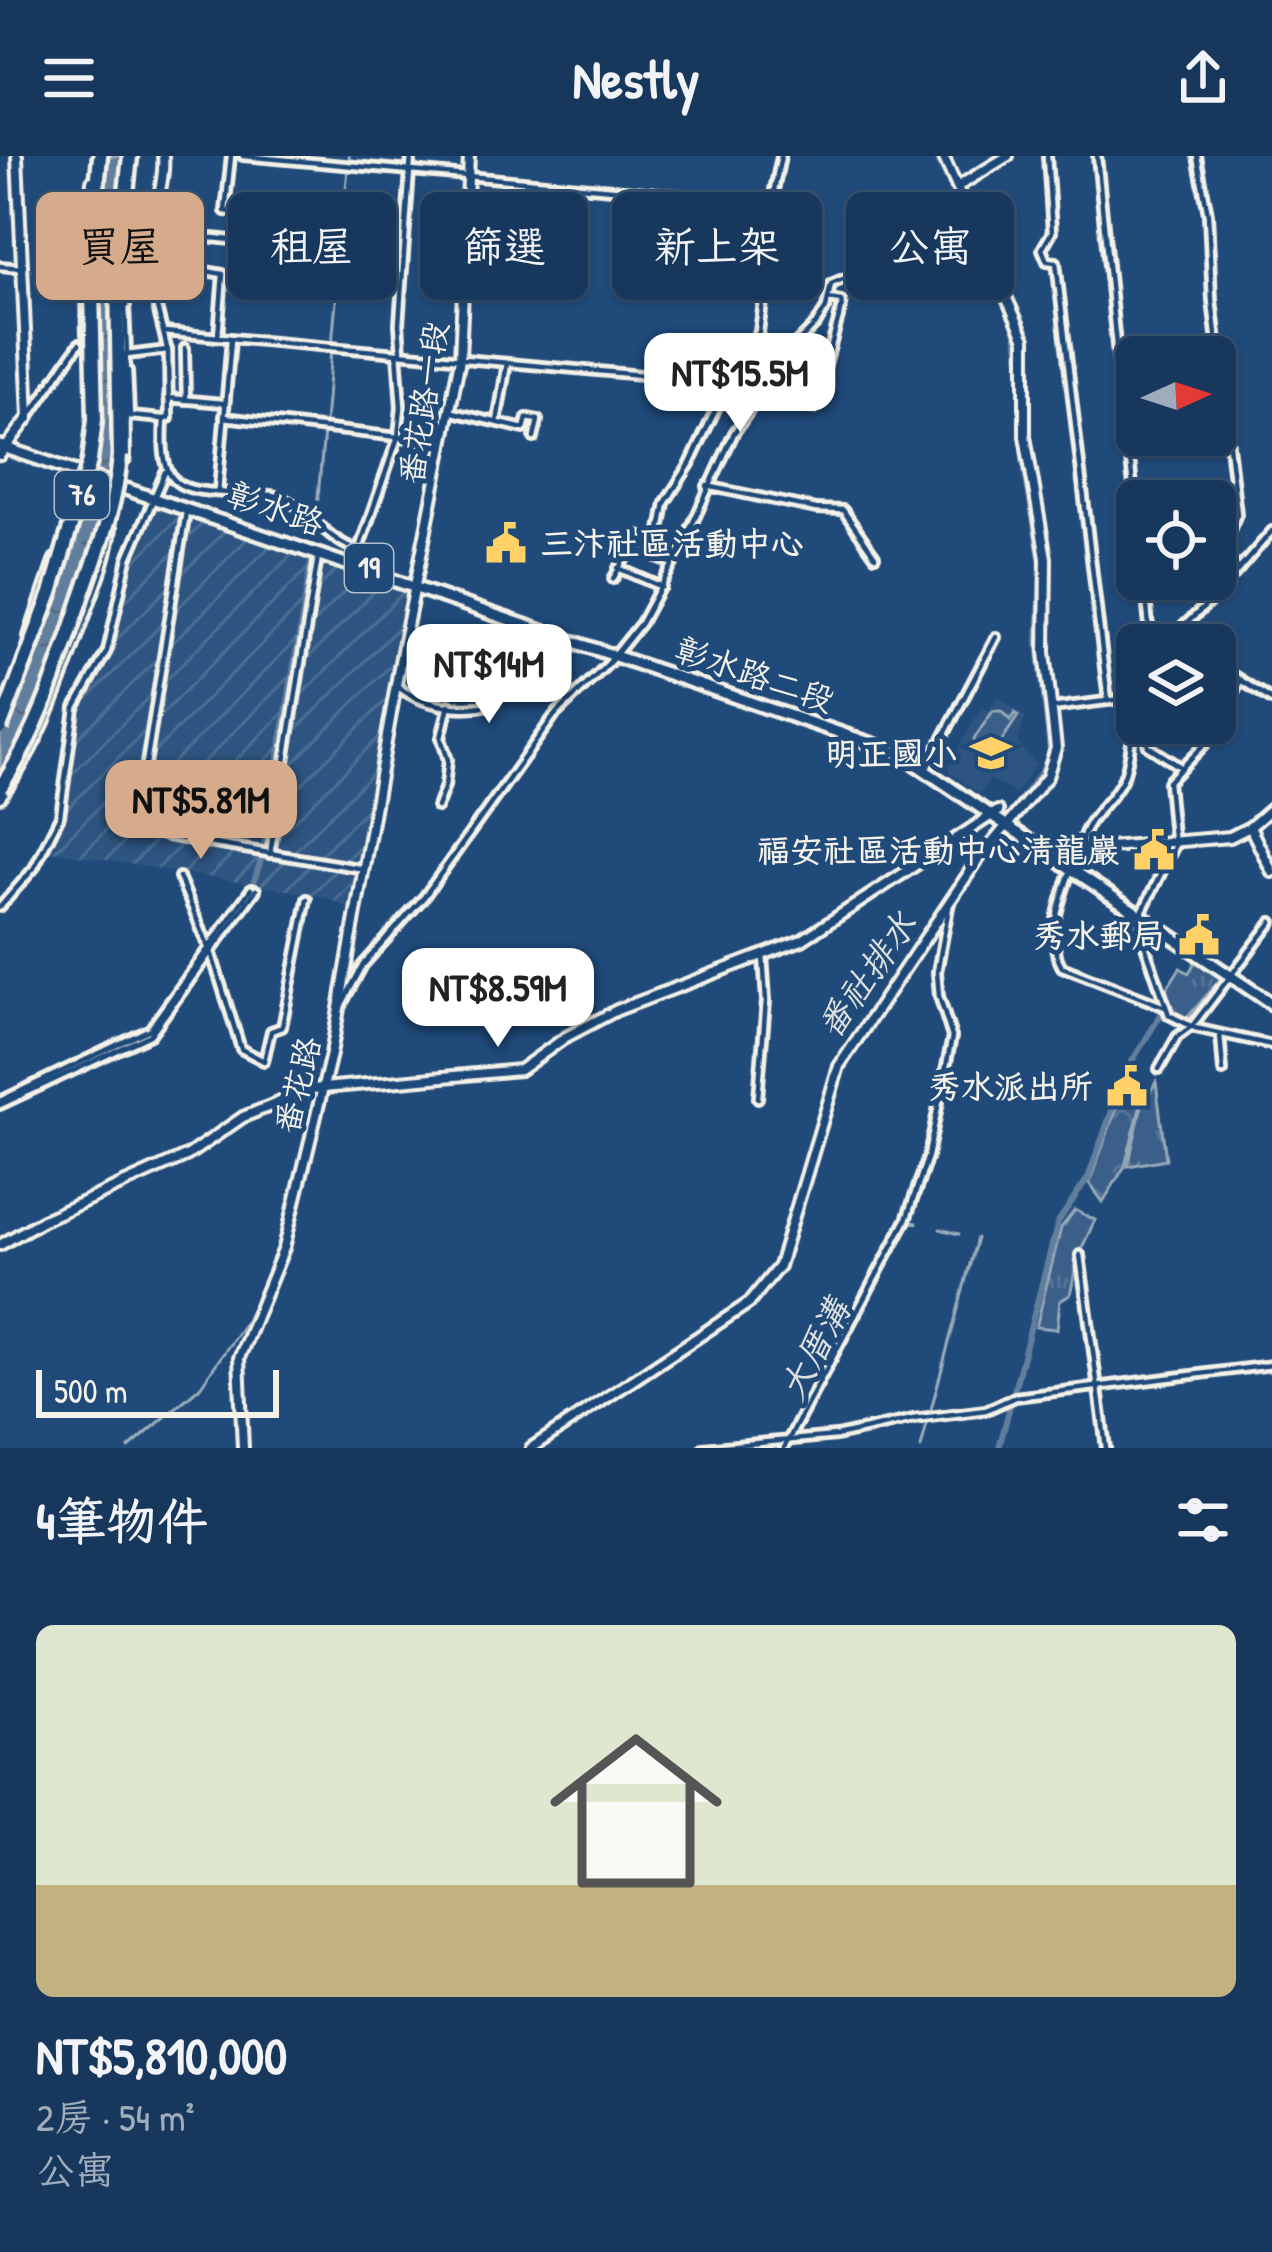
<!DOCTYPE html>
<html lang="zh-TW">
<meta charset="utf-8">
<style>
body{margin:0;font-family:"Patrick Hand","LXGW WenKai TC",sans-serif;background:#203f62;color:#f1f3f6;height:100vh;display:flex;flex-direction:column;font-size:45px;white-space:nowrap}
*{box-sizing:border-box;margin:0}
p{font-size:39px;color:#9eacbb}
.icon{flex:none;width:66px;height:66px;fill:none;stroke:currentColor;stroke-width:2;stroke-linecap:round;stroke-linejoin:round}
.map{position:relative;height:1292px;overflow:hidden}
.sheet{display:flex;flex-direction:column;background:#17385c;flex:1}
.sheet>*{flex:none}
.guide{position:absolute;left:36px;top:36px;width:1200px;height:108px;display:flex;gap:24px}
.needle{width:78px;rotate:87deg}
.controls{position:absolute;left:1116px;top:180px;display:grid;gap:24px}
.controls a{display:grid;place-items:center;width:120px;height:120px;border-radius:18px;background:#17385c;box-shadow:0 3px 9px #0004,0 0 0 3px #365272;font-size:60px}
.scale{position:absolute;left:36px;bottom:30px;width:243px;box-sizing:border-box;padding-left:12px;border:6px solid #f4f1e8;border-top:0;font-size:33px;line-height:42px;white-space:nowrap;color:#f4f1e8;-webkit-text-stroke:9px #1f4a7a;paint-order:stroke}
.price{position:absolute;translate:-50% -102px;padding:0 27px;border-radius:24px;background:#fff;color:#222;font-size:39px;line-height:78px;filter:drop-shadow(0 3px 6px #0008)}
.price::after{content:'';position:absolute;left:50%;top:72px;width:36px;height:27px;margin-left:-18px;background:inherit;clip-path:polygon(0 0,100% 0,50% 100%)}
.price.selected{background:#d6ab8b;color:#111}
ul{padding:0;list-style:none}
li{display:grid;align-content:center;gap:24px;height:636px;padding:0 36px}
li+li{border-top:3px solid #365272}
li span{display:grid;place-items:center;height:372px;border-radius:18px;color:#555}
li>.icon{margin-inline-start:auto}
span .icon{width:216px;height:216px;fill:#fffc;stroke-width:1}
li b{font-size:51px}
h2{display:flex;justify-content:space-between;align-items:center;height:144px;padding:0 36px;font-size:51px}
.tag{padding:0 42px;border-radius:18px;background:#17385c;box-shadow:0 3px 9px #0004,0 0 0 3px #365272;font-size:42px;line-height:108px}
.tag.selected{background:#d6ab8b;color:#111}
header{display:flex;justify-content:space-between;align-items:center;height:156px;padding:0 36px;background:#17385c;font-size:54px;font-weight:800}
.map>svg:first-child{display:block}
.built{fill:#2d5581}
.industrial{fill:url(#industrial-furrows)}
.grass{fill:url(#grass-tufts);stroke:#97a8b8;stroke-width:3}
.park{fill:url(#park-crowns);stroke:#97a8b8;stroke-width:3}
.pitch{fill:#3a5f88;stroke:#97a8b8;stroke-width:3}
.water{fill:url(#water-ripples);stroke:#9cacbb;stroke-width:3}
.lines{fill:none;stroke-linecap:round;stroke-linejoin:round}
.stream{stroke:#9cacbb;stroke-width:3}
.canal{stroke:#627e9d;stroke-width:6}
.street-casing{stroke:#f4f1e8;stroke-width:14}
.secondary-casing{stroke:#f4f1e8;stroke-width:16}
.primary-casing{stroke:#f4f1e8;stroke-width:18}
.highway-casing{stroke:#f4f1e8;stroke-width:21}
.street{stroke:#1f4a7a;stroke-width:4.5}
.secondary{stroke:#1f4a7a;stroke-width:8}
.primary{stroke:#1f4a7a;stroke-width:9}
.highway{stroke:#1f4a7a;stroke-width:12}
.highway-bridge-casing{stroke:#f4f1e8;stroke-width:21;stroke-linecap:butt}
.highway-bridge{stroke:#1f4a7a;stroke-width:12}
.labels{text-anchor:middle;stroke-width:10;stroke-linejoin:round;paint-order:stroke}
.shield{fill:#1f4a7a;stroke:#b4bfc7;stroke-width:3}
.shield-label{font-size:30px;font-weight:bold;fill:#f4f1e8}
.street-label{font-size:33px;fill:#f4f1e8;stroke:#1f4a7a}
.poi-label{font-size:33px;font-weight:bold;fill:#f4f1e8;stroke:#1f4a7a;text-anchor:end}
.water-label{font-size:36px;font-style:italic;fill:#dee0dd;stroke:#1f4a7a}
</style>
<header><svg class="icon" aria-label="menu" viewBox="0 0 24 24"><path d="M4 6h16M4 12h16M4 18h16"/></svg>Nestly<svg class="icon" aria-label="share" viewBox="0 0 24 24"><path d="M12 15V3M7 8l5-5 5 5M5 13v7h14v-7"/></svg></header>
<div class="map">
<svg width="1272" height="1292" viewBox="0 0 1272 1292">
<defs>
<pattern id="industrial-furrows" width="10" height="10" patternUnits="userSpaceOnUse" patternTransform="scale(3)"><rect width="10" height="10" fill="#2d5581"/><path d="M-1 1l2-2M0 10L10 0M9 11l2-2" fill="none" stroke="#4c6e93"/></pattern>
<pattern id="grass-tufts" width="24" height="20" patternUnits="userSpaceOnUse" patternTransform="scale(3)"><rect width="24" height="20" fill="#3a5f88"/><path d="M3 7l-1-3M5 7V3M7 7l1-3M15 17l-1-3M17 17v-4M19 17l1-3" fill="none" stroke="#577699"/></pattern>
<pattern id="park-crowns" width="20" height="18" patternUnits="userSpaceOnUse" patternTransform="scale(3)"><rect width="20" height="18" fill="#3a5f88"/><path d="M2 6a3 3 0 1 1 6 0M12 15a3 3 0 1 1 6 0" fill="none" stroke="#577699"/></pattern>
<pattern id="water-ripples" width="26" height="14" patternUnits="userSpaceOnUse" patternTransform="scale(3)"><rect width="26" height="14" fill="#627e9d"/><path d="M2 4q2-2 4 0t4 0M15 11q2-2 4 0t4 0" fill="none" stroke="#58687a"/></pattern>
</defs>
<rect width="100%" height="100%" fill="#1f4a7a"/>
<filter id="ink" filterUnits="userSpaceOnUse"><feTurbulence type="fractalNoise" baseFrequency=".00833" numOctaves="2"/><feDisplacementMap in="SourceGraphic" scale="24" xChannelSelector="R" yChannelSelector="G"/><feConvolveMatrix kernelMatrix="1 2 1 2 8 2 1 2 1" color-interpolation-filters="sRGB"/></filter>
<g filter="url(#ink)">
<polygon class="built" points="998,541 1026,561 1017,587 1036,608 1015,638 991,623 980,638 949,616 949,608 982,551 988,555"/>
<polygon class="industrial" points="154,347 408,433 352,754 322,740 45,694 62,658 78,546 107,497 129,402"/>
<g class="grass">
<polygon points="1205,803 1225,818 1186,863 1173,858 1166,834 1180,812 1189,817 1195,806 1200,807"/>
<polygon points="1156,926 1166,1003 1128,1010 1142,949"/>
<polygon points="1075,1054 1095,1064 1079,1098 1070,1139 1060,1145 1057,1173 1036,1171 1061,1072"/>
</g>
<polygon class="park" points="1123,935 1142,944 1125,1010 1103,1046 1089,1027"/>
<polygon class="pitch" points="993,555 1001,555 1010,564 1015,557 1018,560 989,604 985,602 988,596 976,592 974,583"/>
<polygon class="water" points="105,0 123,0 115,86 116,292 108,339 30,577 0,627 0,576 83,354 96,290 95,89"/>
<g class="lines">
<g class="stream">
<polyline points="349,7 349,0"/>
<polyline points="1213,119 1215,141"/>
<polyline points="1216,146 1232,286"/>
<polyline points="332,189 348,12"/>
<polyline points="325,268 331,194"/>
<polyline points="316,363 324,275"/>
<polyline points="630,477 666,417 708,323"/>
<polyline points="406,758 552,558 607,502"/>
<polyline points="946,777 953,746"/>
<polyline points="941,804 941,843"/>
<polyline points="348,833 363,803 380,787"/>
<polyline points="947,857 955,878"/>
<polyline points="317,929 336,851"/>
<polyline points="931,998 956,882"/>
<polyline points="909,1062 920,1030"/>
<polyline points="940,1073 959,1078"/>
<polyline points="884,1112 908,1065 917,1067"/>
<polyline points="930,1257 977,1082"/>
<polyline points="129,1292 200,1231 246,1165 276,1098 315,938"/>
<polyline points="788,1292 882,1116"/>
<polyline points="921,1292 928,1264"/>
</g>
<g class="canal">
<polyline points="936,0 991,115"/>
<path d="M1011,160C1027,200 1016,263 1024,310"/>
<polyline points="988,687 1042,615 1050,595 1038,486 1041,408 1025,316"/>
<polyline points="250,738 262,700 312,402"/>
<polyline points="999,1292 1058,1066 1088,1022 1126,915 1165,852"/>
</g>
<g class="street-casing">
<g id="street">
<polyline points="243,0 768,47"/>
<polyline points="1047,0 1052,76 1042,93 1047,105 1056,106"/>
<polyline points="1097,0 1118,209 1120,212 1132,205 1136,217 1122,233 1137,365"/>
<polyline points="1197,0 1208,58 1212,144 1237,358 1221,395 1239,413"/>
<path d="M166,54L148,115L168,196L169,262L164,263C159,338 179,334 246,338C258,339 272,337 283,342C311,355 328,386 359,394"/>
<polyline points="149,105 223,118 218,180"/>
<polyline points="1056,106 1108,545"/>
<polyline points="0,110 22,112"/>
<polyline points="188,110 190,83 213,82 258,87 259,60 225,55 231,0"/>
<polyline points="125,149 127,197"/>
<polyline points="164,176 675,222 721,242 742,259 752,187 759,176 768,109 768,47 772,44 781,0"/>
<polyline points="185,192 186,244"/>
<polyline points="401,197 399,168 411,0"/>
<polyline points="127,199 168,194"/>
<polyline points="128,215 130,260 163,263"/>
<polyline points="765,234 787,247 814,252 842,150 841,145 828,143"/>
<polyline points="168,242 223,247"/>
<polyline points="449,255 524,273 527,262 538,264 534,282"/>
<polyline points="31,258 79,188"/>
<polyline points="224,261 398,281 401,251 397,197"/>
<polyline points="497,266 507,207"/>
<polyline points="707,330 816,353 843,354 875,400"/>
<polyline points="218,335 231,183"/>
<polyline points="186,356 136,671 167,680 364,713"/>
<polyline points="658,385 665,347 690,308 721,242"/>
<polyline points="631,390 673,408"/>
<polyline points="354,407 398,281 442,291"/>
<polyline points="618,412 662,431"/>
<polyline points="613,423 638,379"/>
<polyline points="1144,423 1151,489"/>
<polyline points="1171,481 1184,489"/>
<polyline points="1163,489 1214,442 1272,375"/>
<polyline points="1215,508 1272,544"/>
<polyline points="1241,524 1205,588 1168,626 1174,691 1143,754 1141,778 1169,859 1195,872 1272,889"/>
<path d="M396,529C422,551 462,556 494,548L524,473"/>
<polyline points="1052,552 1137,541"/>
<polyline points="1132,572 1146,582 1148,590 1182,612"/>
<polyline points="927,612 996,481"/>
<polyline points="437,651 445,630 448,604 441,582 449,549"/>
<path d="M1085,693L1081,687C1088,658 1112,647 1123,622C1133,599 1129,579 1137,556"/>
<polyline points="270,698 318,401"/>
<path d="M1070,716C1060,746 1045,782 1062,811L1165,851"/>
<polyline points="179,721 212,799 241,893 264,905 271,875 282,871 307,743"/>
<polyline points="0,751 34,712 60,660 75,552 107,495 128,402 165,316"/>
<polyline points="341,850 363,809 424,741 554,560 608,508 641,467 681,393 734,277 793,191 816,168 826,152 831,128 891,103 978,77"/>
<polyline points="1220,878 1223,915"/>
<polyline points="1159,913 1177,881 1192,870 1272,766"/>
<polyline points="758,942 766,845 763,799"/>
<polyline points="0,945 150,873 251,733"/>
<polyline points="0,949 150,879 256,734"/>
<polyline points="1080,1099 1106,1292"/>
<polyline points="703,1292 836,1280 913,1263 986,1254 1015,1241 1272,1209"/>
<polyline points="784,1292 906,1064 928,1000 952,881 939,840 937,816 949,751"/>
</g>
</g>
<g class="secondary-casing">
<g id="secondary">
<polyline points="957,31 1008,0"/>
<path d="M125,149C137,114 167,34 163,0"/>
<polyline points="87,178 85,103 92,25"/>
<polyline points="124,199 125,304"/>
<polyline points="0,299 29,261 17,0"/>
<polyline points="29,480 55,403"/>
<path d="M0,641C41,589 61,524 84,462C94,432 108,402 111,371"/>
<polyline points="1250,671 1272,716"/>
<polyline points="1072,711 1085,693 1230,681 1250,671 1272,652"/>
<polyline points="0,1089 43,1064 188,999 243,961 312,933 520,914 566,881 617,854 802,784 998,655"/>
<polyline points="243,1292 239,1202 284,1092 331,898 402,495 460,203 469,0"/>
<polyline points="531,1292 749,1147 779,1110 839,910 977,705 1047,621 1056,592 1045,496 1046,402 1025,280 1025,183 943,0"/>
</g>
</g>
<g class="primary-casing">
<polyline id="primary" points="0,290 899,597 1272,848"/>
</g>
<g class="highway-casing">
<g id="highway">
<polyline points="91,93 100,0"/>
<polyline points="120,300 117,121 130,0"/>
</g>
</g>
<use href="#street" class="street"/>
<use href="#secondary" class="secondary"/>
<use href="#primary" class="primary"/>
<use href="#highway" class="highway"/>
<g class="highway-bridge-casing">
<g id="highway-bridge">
<polyline points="0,572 51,437 90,305 95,263 91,93"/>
<path d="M0,632C39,575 59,509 81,444C97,397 116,350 120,300"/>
</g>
</g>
<use href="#highway-bridge" class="highway-bridge"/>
</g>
</g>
<defs>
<g id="civic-bare" transform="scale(3.24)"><path d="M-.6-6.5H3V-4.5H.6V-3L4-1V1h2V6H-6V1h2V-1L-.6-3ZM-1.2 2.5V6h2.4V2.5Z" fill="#ffd166" stroke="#1f4a7a" stroke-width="2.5" paint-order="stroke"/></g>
<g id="school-bare" transform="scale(3.24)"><path d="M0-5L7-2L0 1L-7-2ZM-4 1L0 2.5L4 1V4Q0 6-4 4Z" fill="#ffd166" stroke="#1f4a7a" stroke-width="2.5" paint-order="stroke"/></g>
</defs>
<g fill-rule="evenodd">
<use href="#civic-bare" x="506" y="387"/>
<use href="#school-bare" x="991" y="597"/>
<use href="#civic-bare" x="1154" y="694"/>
<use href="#civic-bare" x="1199" y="779"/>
<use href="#civic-bare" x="1127" y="930"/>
</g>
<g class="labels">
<g class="shield">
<rect x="55" y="315" width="54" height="48" rx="9"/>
<rect x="345" y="388" width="48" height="48" rx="9"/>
</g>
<g class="shield-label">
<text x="82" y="349">76</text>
<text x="369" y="422">19</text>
</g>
<g class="street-label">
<text transform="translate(423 247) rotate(-81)" y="12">番花路一段</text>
<text transform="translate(276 352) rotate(19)" y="12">彰水路</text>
<text transform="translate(755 518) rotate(19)" y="12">彰水路二段</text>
<text transform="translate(297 929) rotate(-76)" y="12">番花路</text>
</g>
<g class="poi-label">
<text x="540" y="399" text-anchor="start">三汴社區活動中心</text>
<text x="957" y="609">明正國小</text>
<text x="1120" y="706">福安社區活動中心清龍巖</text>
<text x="1165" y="791">秀水郵局</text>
<text x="1093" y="942">秀水派出所</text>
</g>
<g class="water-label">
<text transform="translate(866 819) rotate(-55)" y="13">番社排水</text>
<text transform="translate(814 1193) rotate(-62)" y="13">大厝溝</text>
</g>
</g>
</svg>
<div class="controls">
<a><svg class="needle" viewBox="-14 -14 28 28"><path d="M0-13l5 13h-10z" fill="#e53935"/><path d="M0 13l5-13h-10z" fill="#9eacbb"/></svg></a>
<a><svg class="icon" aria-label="locate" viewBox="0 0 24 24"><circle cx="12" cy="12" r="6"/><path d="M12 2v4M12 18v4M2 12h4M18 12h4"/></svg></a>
<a><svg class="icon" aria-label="layers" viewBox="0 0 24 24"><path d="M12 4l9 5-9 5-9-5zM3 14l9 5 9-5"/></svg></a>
</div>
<div class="scale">500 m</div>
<b class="price" style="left:740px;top:279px">NT$15.5M</b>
<b class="price" style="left:489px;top:570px">NT$14M</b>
<b class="price selected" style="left:201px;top:706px">NT$5.81M</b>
<b class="price" style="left:498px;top:894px">NT$8.59M</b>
<div class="guide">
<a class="tag selected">買屋</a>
<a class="tag">租屋</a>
<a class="tag">篩選</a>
<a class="tag">新上架</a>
<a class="tag">公寓</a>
</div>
</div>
<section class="sheet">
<h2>4筆物件<svg class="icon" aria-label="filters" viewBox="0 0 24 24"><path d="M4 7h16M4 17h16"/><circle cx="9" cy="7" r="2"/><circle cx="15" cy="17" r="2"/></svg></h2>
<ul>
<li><span style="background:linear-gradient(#dfe7d0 70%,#c2b280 0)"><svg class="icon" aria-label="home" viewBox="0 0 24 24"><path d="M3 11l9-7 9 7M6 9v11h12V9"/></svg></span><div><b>NT$5,810,000</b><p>2房 · 54 m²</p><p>公寓</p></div></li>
</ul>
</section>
